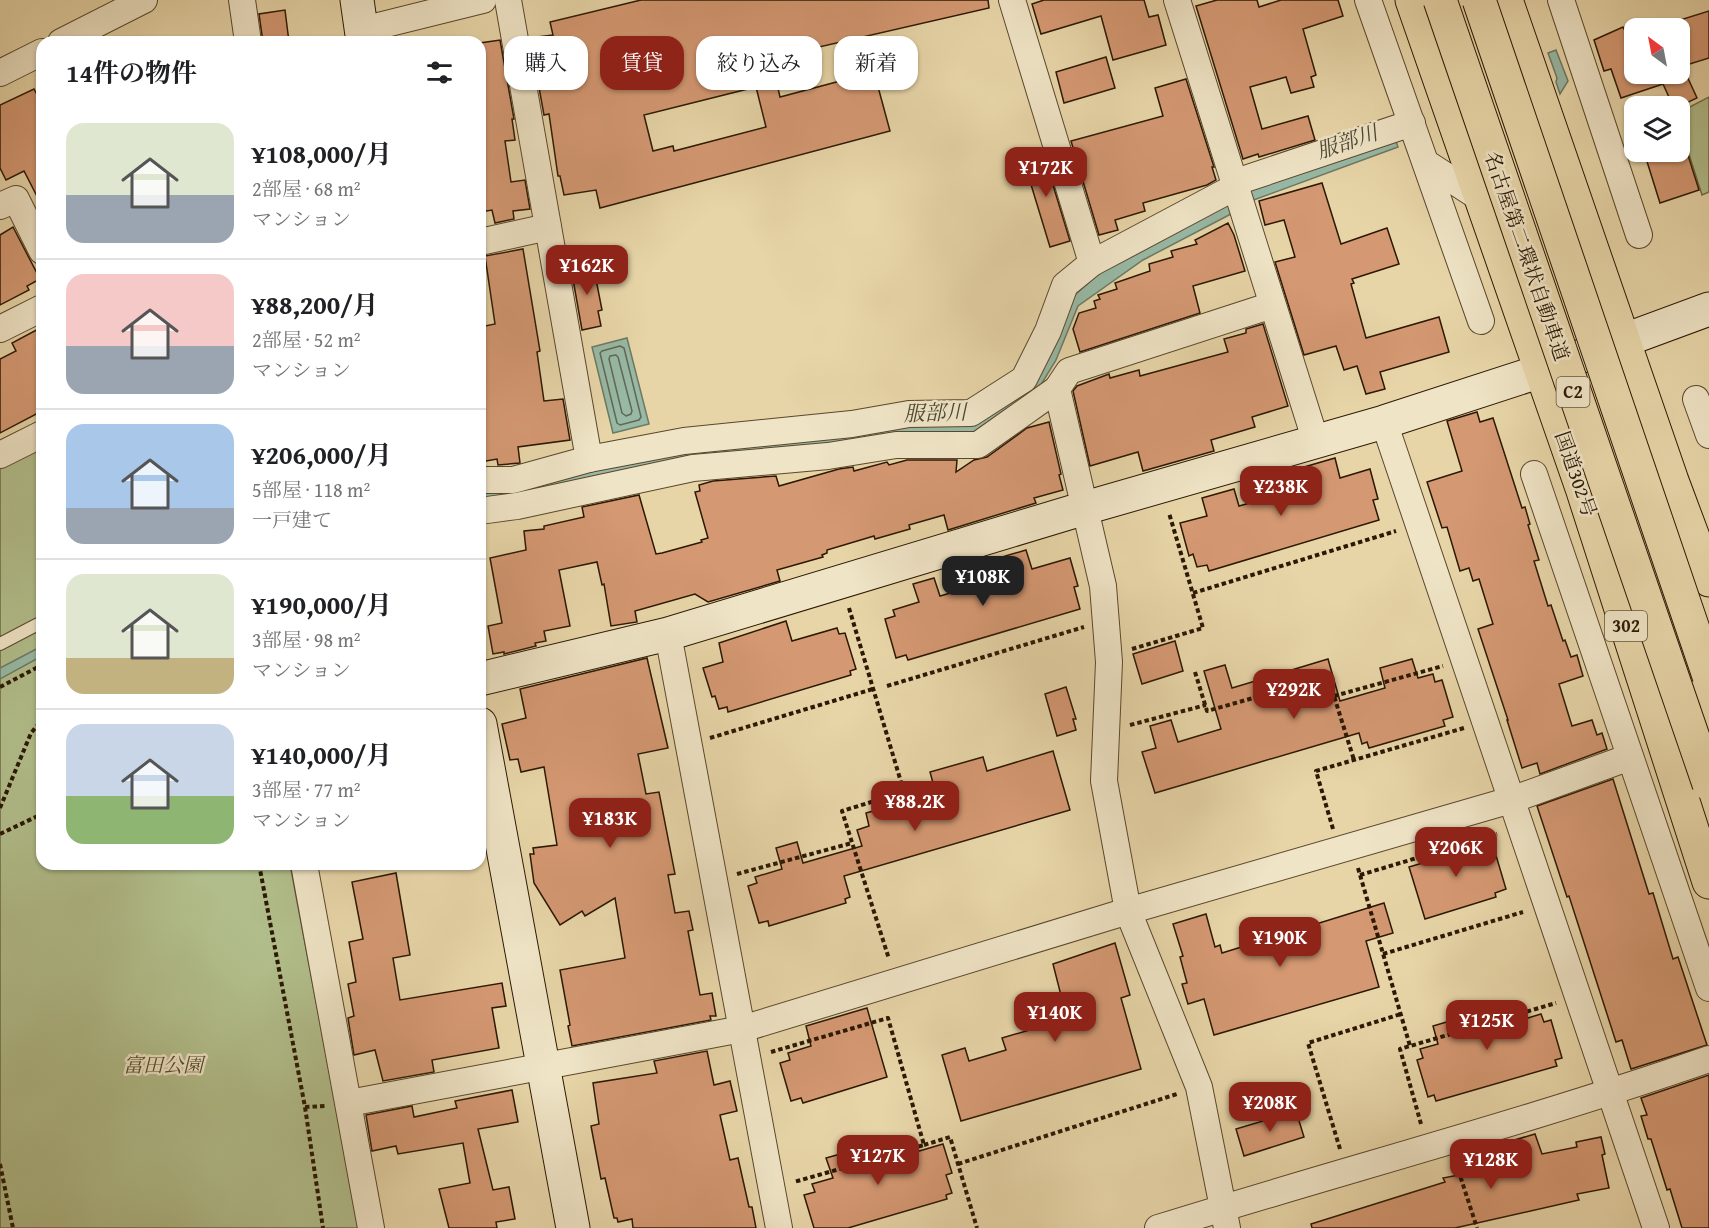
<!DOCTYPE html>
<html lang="ja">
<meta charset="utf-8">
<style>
body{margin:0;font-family:"Gentium Book Plus","Noto Serif JP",serif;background:#f6f6f6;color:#202124;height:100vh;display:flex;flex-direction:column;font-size:22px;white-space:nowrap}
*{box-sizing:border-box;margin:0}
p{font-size:20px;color:#757577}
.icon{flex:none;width:33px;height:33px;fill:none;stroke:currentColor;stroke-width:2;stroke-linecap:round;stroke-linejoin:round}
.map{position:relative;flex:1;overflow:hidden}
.details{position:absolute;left:36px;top:36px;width:450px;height:834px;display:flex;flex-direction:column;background:#fff;border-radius:18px;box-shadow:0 2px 4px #0004}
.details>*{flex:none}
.top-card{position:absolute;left:504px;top:36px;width:570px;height:54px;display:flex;gap:12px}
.needle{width:39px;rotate:328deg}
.buttons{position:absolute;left:1624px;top:18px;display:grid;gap:12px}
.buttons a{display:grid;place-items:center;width:66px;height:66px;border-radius:12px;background:#fff;box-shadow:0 2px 4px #0004;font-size:30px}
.price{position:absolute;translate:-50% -51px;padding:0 14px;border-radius:12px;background:#8f2418;color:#fff;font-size:20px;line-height:39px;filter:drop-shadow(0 2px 3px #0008)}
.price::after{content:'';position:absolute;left:50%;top:36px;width:18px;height:14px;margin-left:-9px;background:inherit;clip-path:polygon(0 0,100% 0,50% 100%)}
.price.active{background:#222;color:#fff}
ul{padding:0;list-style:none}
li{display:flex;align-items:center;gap:18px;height:150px;padding:0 30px}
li+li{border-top:2px solid #e0e0e0}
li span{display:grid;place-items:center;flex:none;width:168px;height:120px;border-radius:18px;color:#555}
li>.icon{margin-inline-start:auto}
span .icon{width:72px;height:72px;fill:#fffc;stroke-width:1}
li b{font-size:26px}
h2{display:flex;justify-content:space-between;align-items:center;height:72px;padding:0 30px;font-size:26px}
.chip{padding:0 21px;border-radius:18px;background:#fff;box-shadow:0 2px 4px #0004;font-size:21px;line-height:54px}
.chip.active{background:#8f2418;color:#fff}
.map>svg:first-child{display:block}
.green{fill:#b1be8b;stroke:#6e6b47;stroke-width:1.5}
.water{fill:#97b9a5;stroke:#6c7964;stroke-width:1.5}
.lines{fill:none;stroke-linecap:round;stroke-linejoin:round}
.shore{stroke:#616854;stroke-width:1.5}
.building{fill:#d49872;stroke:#2b1803;stroke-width:1.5;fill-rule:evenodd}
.lane-casing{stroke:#5a472c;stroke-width:14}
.street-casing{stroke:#5a472c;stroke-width:28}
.secondary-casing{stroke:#2b1803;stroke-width:35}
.highway-casing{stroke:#2b1803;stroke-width:35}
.path{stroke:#2b1803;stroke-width:4;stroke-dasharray:4.5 3;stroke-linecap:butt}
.lane{stroke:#efe4c6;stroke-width:12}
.street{stroke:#efe4c6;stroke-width:26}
.secondary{stroke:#efe4c6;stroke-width:33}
.highway{stroke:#e7d5a8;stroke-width:33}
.highway-bridge-casing{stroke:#2b1803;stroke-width:35;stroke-linecap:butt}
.highway-bridge{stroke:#e7d5a8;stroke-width:33}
.labels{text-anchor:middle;stroke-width:5;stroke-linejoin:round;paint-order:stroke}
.shield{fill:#efe4c6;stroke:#66553e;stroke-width:1.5}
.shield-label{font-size:18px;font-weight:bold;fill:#2b1803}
.street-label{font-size:20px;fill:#2b1803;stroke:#efe4c6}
.park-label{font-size:20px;font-style:italic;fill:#534a2c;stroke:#efe4c6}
.water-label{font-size:21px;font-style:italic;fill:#4b4834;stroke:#efe4c6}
</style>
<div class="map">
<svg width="1709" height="1228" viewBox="0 0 1709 1228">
<rect width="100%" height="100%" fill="#e7d5a8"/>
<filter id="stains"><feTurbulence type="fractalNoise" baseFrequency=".00333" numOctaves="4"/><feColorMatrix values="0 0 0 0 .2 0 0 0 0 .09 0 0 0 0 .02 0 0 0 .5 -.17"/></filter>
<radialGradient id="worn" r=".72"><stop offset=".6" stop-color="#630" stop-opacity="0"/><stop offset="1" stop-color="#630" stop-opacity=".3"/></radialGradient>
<g class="green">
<polygon points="1709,97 1709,192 1702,195 1680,126 1680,112"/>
<polygon points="42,447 42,864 290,864 359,1228 0,1228 0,468"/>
</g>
<g class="water">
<polygon points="1556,50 1568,81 1560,94 1556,82 1557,78 1548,53"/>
<polygon points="1395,138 1398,147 1251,201 1229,215 1143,260 1078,306 1056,360 1033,398 981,432 480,501 480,485 684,448 908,423 977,422 1068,301 1102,271 1249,186"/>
<polygon points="627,338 649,424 613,433 592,347"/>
<polygon points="42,646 42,656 0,679 0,668"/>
</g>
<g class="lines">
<g class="shore">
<polygon points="620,346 624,348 641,417 639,420 620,425 617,423 600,353 602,351"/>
<polygon points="616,355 618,357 632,411 631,414 626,416 622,413 609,359 610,356"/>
</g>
</g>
<g class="building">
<path d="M641,0H988L989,8L771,58L780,97L874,72L890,131L600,208L596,190L564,195L560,176H558L549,114L544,115L530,38L553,35L550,22ZM756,87L766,127L674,151L673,146L653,151L644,115Z"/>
<polygon points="1044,0 1144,0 1149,17 1158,15 1166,45 1113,60 1101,16 1041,34 1032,4"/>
<polygon points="1217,0 1257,0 1259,7 1281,0 1338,0 1343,16 1303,29 1316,75 1311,77 1314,87 1291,93 1286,77 1250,87 1262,129 1308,116 1315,140 1259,157 1258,154 1243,159 1196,6"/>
<polygon points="285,10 289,42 263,42 259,14"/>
<polygon points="1709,11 1709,58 1680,67 1680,20"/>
<polygon points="1635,26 1635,74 1686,74 1697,98 1680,106 1673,106 1663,84 1621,98 1611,69 1604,71 1594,40 1623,27 1624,29"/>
<polygon points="500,40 514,119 512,119 515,140 505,141 511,182 525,180 530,209 513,211 514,219 495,223 492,210 480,212 480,43"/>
<polygon points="1106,57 1115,88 1064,103 1056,72"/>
<polygon points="1186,79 1214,167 1212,167 1216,180 1207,185 1143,203 1145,211 1115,220 1118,230 1099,235 1071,141 1163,116 1155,88"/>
<polygon points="34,89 42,104 42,206 24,171 6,180 0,168 0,105"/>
<polygon points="1042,149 1070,241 1050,247 1022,155"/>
<polygon points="1644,152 1687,152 1699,190 1660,203"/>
<polygon points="1322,183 1341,244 1387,228 1399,264 1352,279 1354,283 1351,284 1366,338 1439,317 1449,352 1380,372 1385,389 1366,394 1357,366 1344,370 1336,346 1304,355 1275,262 1295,257 1284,220 1265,225 1259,201"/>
<polygon points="1228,223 1234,235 1245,271 1193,286 1200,313 1080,352 1073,329 1079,313 1096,308 1094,301 1100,299 1098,295 1117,289 1115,283 1150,271 1149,264 1173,257 1171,251 1197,244 1195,240"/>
<polygon points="13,227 40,279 27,286 29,290 0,305 0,235"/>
<polygon points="523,249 540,351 537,352 544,401 563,399 570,440 518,447 520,463 498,465 497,459 480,462 480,327 495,324 485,256"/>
<polygon points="593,264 602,310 598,311 601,326 582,330 571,268"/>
<polygon points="1263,324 1288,406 1252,417 1255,427 1211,440 1214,451 1143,471 1138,452 1090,466 1073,391 1077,386 1109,374 1110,378 1139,370 1140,376 1228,352 1224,339 1246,333 1246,329"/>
<polygon points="42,327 42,411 0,433 0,359 16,351 12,343"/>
<polygon points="1477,412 1480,422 1493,418 1522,508 1525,507 1530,524 1528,525 1539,560 1534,561 1548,606 1551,605 1563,641 1565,640 1571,657 1577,655 1583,676 1559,684 1572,726 1592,720 1597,735 1602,733 1607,749 1540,774 1537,763 1522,768 1507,720 1508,720 1478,629 1493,624 1479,579 1473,581 1469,568 1460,571 1447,527 1442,528 1427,482 1462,471 1447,421"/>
<polygon points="1049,422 1061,474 1059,475 1063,490 1034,498 1036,503 948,530 944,515 909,525 910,529 875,539 874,536 827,550 827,553 822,555 823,557 777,570 780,581 708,602 695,594 635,611 637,622 611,626 604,584 602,585 597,562 559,570 570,626 544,631 546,641 535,643 536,646 504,654 504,652 493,654 488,626 502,623 490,558 526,550 524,531 544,529 544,526 584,517 582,507 639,495 656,554 662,553 702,542 701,540 708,538 695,492 700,491 699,485 713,481 776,476 779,486 839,469 853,467 854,471 887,462 889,465 907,460 957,460 956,472 974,460 987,457 1027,428"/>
<polygon points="1335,458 1340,478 1370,469 1378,499 1373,500 1379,520 1209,571 1207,565 1197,567 1193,554 1189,556 1180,523 1207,516 1202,498 1234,489 1239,506 1310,486 1304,467"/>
<polygon points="1026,550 1032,569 1070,558 1078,586 1074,587 1080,609 908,660 906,655 896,658 885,619 895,616 893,610 919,602 913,584 934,578 940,596 981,584 1008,575 1002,557"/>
<polygon points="786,621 792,641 837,628 839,634 845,633 856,669 850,671 851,675 728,712 727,707 719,709 715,696 712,697 703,668 723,662 719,643"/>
<polygon points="1175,641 1183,671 1142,684 1133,654"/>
<polygon points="647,658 668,748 638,754 646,794 659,792 675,874 668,875 675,913 689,911 693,930 688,931 700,995 712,993 716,1016 710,1016 711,1020 572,1046 568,1026 570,1025 560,970 625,958 615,898 585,916 582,911 560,925 534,883 530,854 534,854 533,848 557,845 544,767 521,772 518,759 510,760 502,724 526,718 520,689"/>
<polygon points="1328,659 1340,701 1385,688 1380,668 1412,659 1418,678 1433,674 1435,682 1442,680 1453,717 1443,720 1445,726 1369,748 1367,742 1362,744 1359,733 1155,793 1142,752 1156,748 1150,726 1171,720 1178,742 1221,729 1204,671 1225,665 1232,688"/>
<polygon points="1066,687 1076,719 1073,719 1076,730 1057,736 1045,694"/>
<polygon points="1053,751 1070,810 844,876 850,897 845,899 846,903 769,926 768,921 759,923 748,886 757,883 755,877 782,869 776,848 797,842 803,863 862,846 857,830 869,826 866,813 891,806 895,818 939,805 930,772 983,757 987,771"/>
<polygon points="1613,779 1649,894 1653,893 1673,959 1678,957 1707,1045 1631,1069 1622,1040 1616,1042 1569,896 1567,897 1537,806"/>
<polygon points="1451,834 1457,852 1481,845 1495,852 1506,889 1495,893 1496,897 1425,919 1409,867 1436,859 1431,841"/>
<polygon points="396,873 410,955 393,958 400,1000 502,983 506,1006 492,1008 499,1048 432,1060 434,1072 383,1081 375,1050 354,1055 348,1018 354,1016 348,984 356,982 349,942 363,939 352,882"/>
<polygon points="1384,903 1393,933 1366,941 1379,987 1214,1035 1204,999 1188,1004 1182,984 1187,983 1180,957 1183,956 1173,924 1206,914 1215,947 1220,945 1222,953"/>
<polygon points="1115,943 1130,995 1121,998 1141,1069 961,1121 942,1055 965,1048 969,1061 1006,1050 1002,1038 1067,1019 1053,964"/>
<polygon points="1514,1002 1518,1021 1541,1014 1544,1022 1551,1020 1562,1058 1555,1060 1557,1066 1436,1101 1434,1095 1428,1097 1417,1060 1423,1058 1420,1049 1438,1044 1433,1026"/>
<polygon points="867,1008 887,1077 803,1103 801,1098 791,1101 780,1063 790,1060 788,1053 811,1046 806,1026"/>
<polygon points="707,1051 714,1085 730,1081 737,1111 720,1115 730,1160 738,1158 749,1207 752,1207 756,1228 633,1228 632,1219 618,1222 617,1218 614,1218 605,1178 601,1179 591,1126 599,1124 593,1083 657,1073 654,1061"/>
<polygon points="1709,1075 1709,1228 1682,1228 1670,1189 1667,1190 1651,1139 1648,1139 1641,1116 1647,1115 1641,1098"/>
<polygon points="512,1090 518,1122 478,1129 493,1190 509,1187 515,1219 496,1222 497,1228 449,1228 439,1189 470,1183 463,1143 398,1154 396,1146 372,1151 366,1115 412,1106 414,1117 457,1108 455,1101"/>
<polygon points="1296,1111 1304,1137 1244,1156 1236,1129"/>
<polygon points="1535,1134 1542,1154 1577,1147 1576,1142 1601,1137 1605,1154 1602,1155 1609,1188 1577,1194 1579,1200 1455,1228 1312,1228 1311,1224 1445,1182 1443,1178 1511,1165 1504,1143"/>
<polygon points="876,1144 882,1162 943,1144 952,1173 946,1175 952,1193 946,1195 947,1199 848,1228 814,1228 804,1195 815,1192 812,1184 833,1178 826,1158"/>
</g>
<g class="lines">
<g class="lane-casing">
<polyline id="lane" points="0,644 42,622"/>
</g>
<g class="street-casing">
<g id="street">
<polyline points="242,0 248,42"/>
<polyline points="508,0 589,459"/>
<polyline points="1012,0 1092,263"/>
<polyline points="1177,0 1316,442"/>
<polyline points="1368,0 1481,321"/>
<polyline points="1561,0 1639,235"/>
<polyline points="362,30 483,0"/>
<polyline points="61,42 144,0"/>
<polyline points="0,73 42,52"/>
<polyline points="1426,163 1480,198"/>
<polyline points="1233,183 1412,123"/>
<polyline points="0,206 16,199 42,251"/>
<polyline points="480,242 548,227"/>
<polyline points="0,329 42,308"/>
<polyline points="1696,399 1709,435"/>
<polyline points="1384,422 1656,1228"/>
<polyline points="0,455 42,434"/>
<polyline points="1534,474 1709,988"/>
<polyline points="480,480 513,480 589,459 684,441 852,424 909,414 971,413 1024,379 1048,331 1065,285 1092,263 1235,187"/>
<polyline points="480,511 517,506 693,468 828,456 896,445 978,445 1057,389"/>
<polyline points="668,634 779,1228"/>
<polyline points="304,864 371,1228"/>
<polyline points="349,1103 742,1029 1128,911 1511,800 1630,757"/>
<path d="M1158,1228C1341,1171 1527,1122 1709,1059"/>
<polyline points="1227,1228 1199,1087 1128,911 1104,781 1109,662 1103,586 1057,389 1069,371 1272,305"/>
</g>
</g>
<g class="secondary-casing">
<g id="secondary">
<polyline points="357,0 363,42"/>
<polyline points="480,679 668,634 1085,508 1384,422 1541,371 1709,309"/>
<polyline points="480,724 573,1228"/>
</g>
</g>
<g class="highway-casing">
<g id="highway">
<polyline points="1412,0 1582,488 1709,882"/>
<polyline points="1506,0 1672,481 1709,580"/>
</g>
</g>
<g class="path">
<polyline points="1193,593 1396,531"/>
<polyline points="849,608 904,792 842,811 889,959"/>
<polyline points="1132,649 1203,628 1169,513"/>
<polyline points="1195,672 1207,711 1328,677 1354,760"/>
<polyline points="887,686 1084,627"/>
<polyline points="0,687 42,665"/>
<polyline points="1334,696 1443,666"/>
<polyline points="1130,725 1206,705"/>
<polyline points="710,738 873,689"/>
<polyline points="0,808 31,733 42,720"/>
<polyline points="1333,829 1316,771 1464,728"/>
<polyline points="0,834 42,814"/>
<polyline points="259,864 305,1107 323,1228"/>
<polyline points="1358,868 1410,1046"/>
<polyline points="737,874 852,843"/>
<polyline points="1360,875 1497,834"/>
<polyline points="1383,954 1523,912"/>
<polyline points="771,1052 888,1018 924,1145 794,1182"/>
<polyline points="305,1107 325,1106"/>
<polyline points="1421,1124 1400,1049 1556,1003"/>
<polyline points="924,1145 950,1137 977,1228"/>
<polyline points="1340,1149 1308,1043 1401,1014"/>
<polyline points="1456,1163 1477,1228"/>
<polyline points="0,1164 13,1228"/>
<polyline points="958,1164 1177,1094"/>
</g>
<use href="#lane" class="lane"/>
<use href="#street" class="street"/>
<use href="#secondary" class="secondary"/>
<use href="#highway" class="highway"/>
<g class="highway-bridge-casing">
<g id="highway-bridge">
<polyline points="1440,0 1709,784"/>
<polyline points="1479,0 1709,676"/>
</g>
</g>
<use href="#highway-bridge" class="highway-bridge"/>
</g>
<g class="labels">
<g class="shield">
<rect x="1556.5" y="377" width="33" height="30" rx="4.5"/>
<rect x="1605" y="611" width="42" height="30" rx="4.5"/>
</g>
<g class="shield-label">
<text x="1573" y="398">C2</text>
<text x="1626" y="632">302</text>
</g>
<g class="street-label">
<text transform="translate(1527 256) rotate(71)" y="7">名古屋第二環状自動車道</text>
<text transform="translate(1576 474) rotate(71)" y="7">国道302号</text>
</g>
<g class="park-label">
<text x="163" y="1072">富田公園</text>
</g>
<g class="water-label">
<text transform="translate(1347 142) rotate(-19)" y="7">服部川</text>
<text transform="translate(935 413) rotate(-2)" y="7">服部川</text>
</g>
</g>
<rect width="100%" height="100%" filter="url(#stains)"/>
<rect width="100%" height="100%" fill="url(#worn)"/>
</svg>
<div class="buttons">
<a><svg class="needle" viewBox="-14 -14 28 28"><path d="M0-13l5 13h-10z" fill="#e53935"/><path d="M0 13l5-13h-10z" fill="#757577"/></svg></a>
<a><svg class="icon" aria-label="layers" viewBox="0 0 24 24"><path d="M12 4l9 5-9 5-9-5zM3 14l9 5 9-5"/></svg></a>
</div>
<b class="price" style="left:1046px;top:198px">¥172K</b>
<b class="price" style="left:587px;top:296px">¥162K</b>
<b class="price" style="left:1281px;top:517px">¥238K</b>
<b class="price active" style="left:983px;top:607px">¥108K</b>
<b class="price" style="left:1294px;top:720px">¥292K</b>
<b class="price" style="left:915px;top:832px">¥88.2K</b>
<b class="price" style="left:610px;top:849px">¥183K</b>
<b class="price" style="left:1456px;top:878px">¥206K</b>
<b class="price" style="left:1280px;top:968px">¥190K</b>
<b class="price" style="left:1055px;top:1043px">¥140K</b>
<b class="price" style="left:1487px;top:1051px">¥125K</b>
<b class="price" style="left:1270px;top:1133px">¥208K</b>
<b class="price" style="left:878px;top:1186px">¥127K</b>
<b class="price" style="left:1491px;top:1190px">¥128K</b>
<div class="top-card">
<a class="chip">購入</a>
<a class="chip active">賃貸</a>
<a class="chip">絞り込み</a>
<a class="chip">新着</a>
</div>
<section class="details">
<h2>14件の物件<svg class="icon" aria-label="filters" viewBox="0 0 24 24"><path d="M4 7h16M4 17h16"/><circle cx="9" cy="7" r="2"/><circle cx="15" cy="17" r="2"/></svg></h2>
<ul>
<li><span style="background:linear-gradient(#dfe7d0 60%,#9aa5b1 0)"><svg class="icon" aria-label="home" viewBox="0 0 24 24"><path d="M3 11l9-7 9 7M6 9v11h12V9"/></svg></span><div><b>¥108,000/月</b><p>2部屋 · 68 m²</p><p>マンション</p></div></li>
<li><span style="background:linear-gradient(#f6c9c9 60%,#9aa5b1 0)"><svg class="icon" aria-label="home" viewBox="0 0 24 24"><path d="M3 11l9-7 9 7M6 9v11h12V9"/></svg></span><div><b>¥88,200/月</b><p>2部屋 · 52 m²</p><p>マンション</p></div></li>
<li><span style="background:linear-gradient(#a9c7e8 70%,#9aa5b1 0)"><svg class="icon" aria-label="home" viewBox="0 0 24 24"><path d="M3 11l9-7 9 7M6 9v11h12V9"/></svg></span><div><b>¥206,000/月</b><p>5部屋 · 118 m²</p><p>一戸建て</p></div></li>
<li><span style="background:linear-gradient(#dfe7d0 70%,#c2b280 0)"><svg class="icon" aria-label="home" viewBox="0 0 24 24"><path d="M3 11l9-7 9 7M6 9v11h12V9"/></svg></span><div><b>¥190,000/月</b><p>3部屋 · 98 m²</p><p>マンション</p></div></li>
<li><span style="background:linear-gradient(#c9d6e8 60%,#8fb573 0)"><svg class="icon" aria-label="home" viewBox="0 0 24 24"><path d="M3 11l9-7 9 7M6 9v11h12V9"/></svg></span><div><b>¥140,000/月</b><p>3部屋 · 77 m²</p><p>マンション</p></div></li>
</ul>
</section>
</div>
